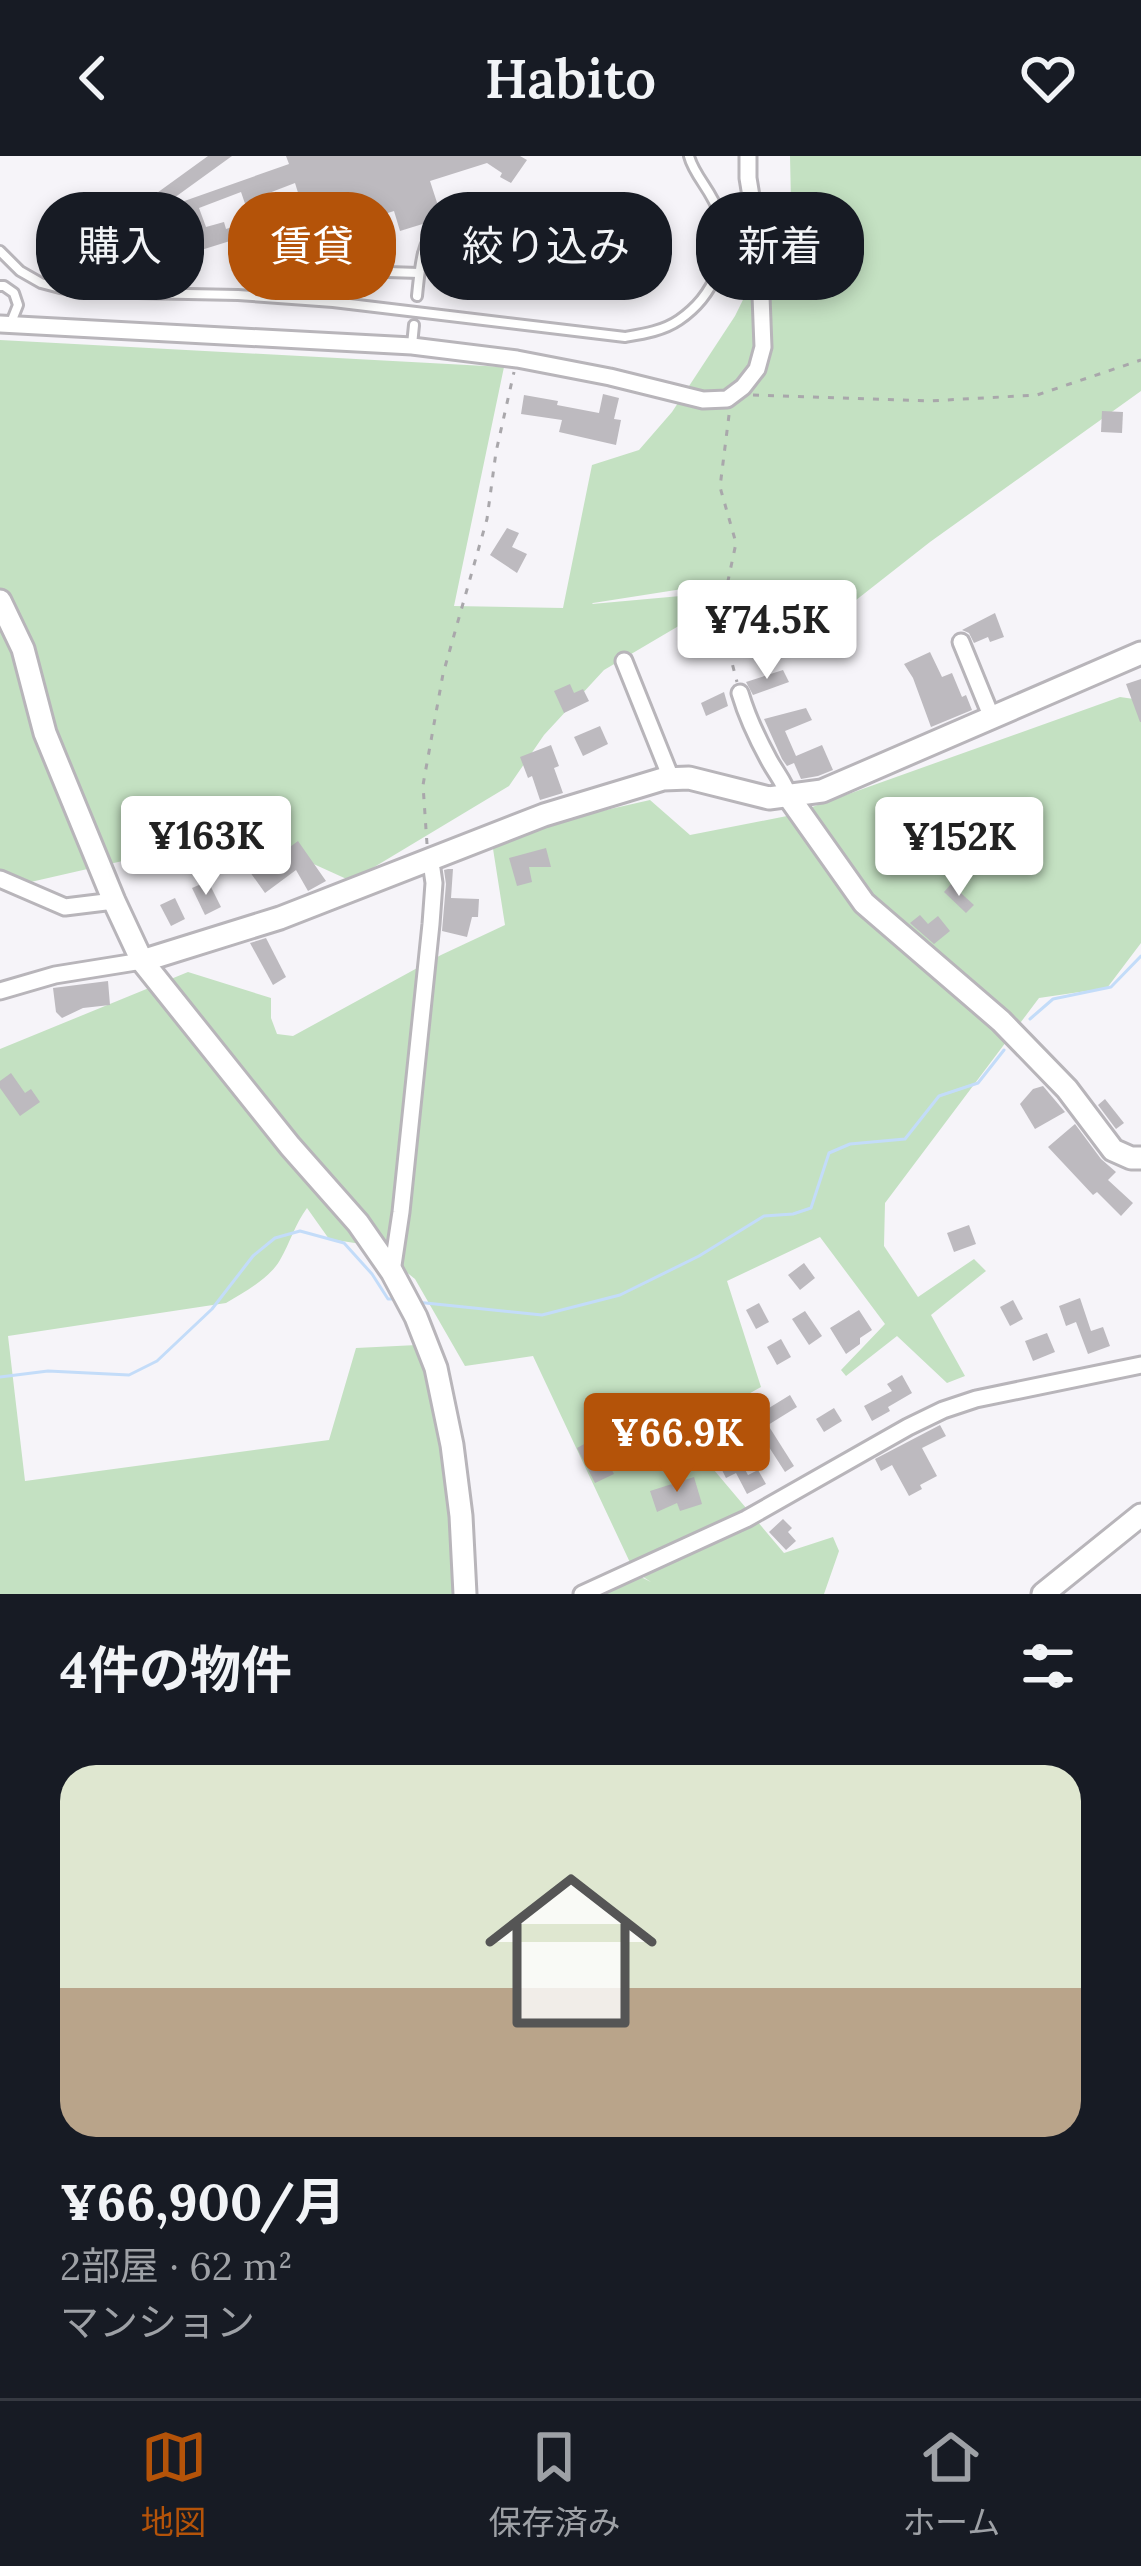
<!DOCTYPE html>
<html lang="ja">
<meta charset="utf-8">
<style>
body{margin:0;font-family:Lora,"Noto Sans JP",serif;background:#242831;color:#f1f3f6;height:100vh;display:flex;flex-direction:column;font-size:45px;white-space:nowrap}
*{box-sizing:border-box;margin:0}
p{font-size:39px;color:#9ea1a6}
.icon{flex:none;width:66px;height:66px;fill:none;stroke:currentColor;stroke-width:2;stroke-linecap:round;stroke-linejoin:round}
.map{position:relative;height:1438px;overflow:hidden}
.side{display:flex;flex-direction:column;background:#171b24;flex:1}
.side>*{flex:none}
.top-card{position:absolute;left:36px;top:36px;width:1071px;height:108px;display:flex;gap:24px}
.price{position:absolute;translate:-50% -102px;padding:0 27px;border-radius:12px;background:#fff;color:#222;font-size:39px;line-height:78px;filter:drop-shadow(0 3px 6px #0008)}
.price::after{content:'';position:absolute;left:50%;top:72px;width:36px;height:27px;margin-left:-18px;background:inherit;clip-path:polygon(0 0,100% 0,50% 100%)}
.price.active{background:#b45309;color:#fff}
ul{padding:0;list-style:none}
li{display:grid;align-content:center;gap:24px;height:636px;padding:0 60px}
li span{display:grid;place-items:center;height:372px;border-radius:36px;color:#555}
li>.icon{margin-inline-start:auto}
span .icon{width:216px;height:216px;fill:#fffc;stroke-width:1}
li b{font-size:51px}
h2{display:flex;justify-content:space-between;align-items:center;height:144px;padding:0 60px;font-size:51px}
.chip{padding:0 42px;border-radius:48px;background:#171b24;box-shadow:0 6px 18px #0003;font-size:42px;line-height:108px}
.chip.active{background:#b45309;color:#fff}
header{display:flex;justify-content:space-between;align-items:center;height:156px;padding:0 60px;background:#171b24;font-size:54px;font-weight:600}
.dock{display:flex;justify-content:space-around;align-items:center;height:168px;border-top:3px solid #363941;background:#171b24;font-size:33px;color:#9ea1a6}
.dock a{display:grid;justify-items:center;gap:6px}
.dock .active{color:#b45309}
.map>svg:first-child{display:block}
.green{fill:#c4e1c2;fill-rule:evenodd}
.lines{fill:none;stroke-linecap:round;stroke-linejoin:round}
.stream{stroke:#c3dcf9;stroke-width:3}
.building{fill:#bdbabf;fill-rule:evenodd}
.lane-casing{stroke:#b8b5ba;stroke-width:14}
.street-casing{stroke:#b8b5ba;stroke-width:21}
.secondary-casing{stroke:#b8b5ba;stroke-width:27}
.path{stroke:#a9a7ab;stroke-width:3;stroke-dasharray:6 9;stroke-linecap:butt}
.lane{stroke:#fff;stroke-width:8}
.street{stroke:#fff;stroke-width:15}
.secondary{stroke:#fff;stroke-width:21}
</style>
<header><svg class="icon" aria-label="back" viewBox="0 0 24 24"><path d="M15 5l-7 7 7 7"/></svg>Habito<svg class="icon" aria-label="heart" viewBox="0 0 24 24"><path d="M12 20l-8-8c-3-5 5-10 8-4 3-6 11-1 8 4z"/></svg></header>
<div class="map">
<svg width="1141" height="1438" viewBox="0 0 1141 1438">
<rect width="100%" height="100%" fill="#f6f4f9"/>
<g class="green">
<path d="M790,0H1141V235L930,386L800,488L738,435L604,514L544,579L509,630L351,725L245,677L0,733V184L504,211L454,450L563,452L592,309L639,294L672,256L735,160L791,46ZM727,426L736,435L592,448L593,447Z"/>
<path d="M1120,541L1141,544V787L1107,832L1039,842L885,1047L884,1090L918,1141L974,1103L986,1115L931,1159L965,1220L947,1227L897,1180L846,1220L841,1214L885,1168L820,1081L727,1125L761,1231L702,1264L714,1314L784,1397L833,1381L839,1395L824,1438H582L631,1416L651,1426L634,1415L533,1200L465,1210L415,1123L374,1090L329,1083L307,1052C295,1068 290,1087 280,1104C269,1123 244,1136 226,1147L8,1180L25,1325L329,1284L356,1192L417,1189L454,1303L460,1438H0V893L188,816L271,842V862L277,878L293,880L441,799L505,769L491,680L650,644L690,679L787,660Z"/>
</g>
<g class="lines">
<g class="stream">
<polyline points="1030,863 1053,843 1111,831 1141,800"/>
<polyline points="416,1146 542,1159 620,1139 699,1100 764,1060 793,1058 811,1052 829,997 850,988 905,983 939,940 978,927 1004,894"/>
<polyline points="0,1221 48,1215 129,1219 157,1205 212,1153 253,1100 275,1082 300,1075 344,1087 372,1118 388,1143 394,1143"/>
</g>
</g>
<g class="building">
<path d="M208,0H232L156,55L289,8L286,0H520L527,4L511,27L500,21L502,17L487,7L430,25L442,62L400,75L394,55L372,62L383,96L362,103L358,92L329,101L323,79L296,87L289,64L305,59L295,27L269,37L279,65L268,69L272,79L233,93L230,85L198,95L194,86L186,89L178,69L174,70L171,62L153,68L146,74L143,71L133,81L125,74L153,46L150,42ZM241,36L251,65L226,73L224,66L206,71L199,52Z"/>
<polygon points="603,238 619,242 614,263 621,264 616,289 559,276 562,264 521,258 524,239 558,245 557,249 599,257"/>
<polygon points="1102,255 1123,256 1122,277 1101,276"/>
<polygon points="507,372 519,377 512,391 527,398 517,417 490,399"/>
<polygon points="995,457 1004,481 990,486 988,481 974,487 969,477 962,474"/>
<polygon points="930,496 942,521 952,517 962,541 966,539 972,554 931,571 913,522 904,508"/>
<polygon points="783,514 789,526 753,539 746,526"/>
<polygon points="1141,523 1141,566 1140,566 1126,528"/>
<polygon points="570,528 574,537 583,533 589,545 564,557 554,535"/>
<polygon points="724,536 728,550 706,560 701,547"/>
<polygon points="806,552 812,564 785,575 796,600 822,589 833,614 818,620 801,623 794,607 787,610 782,603 764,563"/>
<polygon points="600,570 608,588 583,600 574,581"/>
<polygon points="551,589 559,610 554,612 563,637 540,644 532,620 528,622 520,601"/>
<polygon points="243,680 263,711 298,685 326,725 308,735 296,714 265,737 230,688"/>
<polygon points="546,692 551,711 529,711 532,726 517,730 509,702"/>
<polygon points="448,713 453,713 451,742 479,743 478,761 472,761 467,781 442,775 446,728 444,714"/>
<polygon points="208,725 221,751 205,759 192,732"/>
<polygon points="951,728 974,749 966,757 944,736"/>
<polygon points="175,742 185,763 171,770 160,749"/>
<polygon points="920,759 928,768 938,760 950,775 934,788 910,767"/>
<polygon points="266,782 286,821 273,829 250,787"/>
<polygon points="108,825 110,849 83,852 62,862 56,856 53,832"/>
<polygon points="11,917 25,937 31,933 40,946 20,960 0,932 0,925"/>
<polygon points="1043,930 1065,956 1035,973 1020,948 1033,933"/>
<polygon points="1105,943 1124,967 1116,973 1098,949"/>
<polygon points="1075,968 1101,1003 1116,1016 1108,1024 1133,1047 1121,1060 1097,1036 1093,1039 1048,991"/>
<polygon points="969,1069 976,1088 954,1096 947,1077"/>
<polygon points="804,1107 815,1122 800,1134 788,1119"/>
<polygon points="1080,1142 1091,1175 1103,1171 1110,1190 1088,1198 1076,1166 1066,1170 1059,1150"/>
<polygon points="1013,1144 1023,1163 1010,1170 1000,1151"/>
<polygon points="759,1147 769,1166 756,1173 746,1154"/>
<polygon points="859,1154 872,1174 860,1182 860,1188 846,1198 830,1172"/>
<polygon points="805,1155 822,1180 809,1189 792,1163"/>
<polygon points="1047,1177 1055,1196 1033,1205 1025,1185"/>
<polygon points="781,1183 791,1201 777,1209 767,1191"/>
<polygon points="902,1219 912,1237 888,1251 890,1255 872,1265 864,1250 892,1235 887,1228"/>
<polygon points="790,1239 797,1251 768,1269 794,1310 785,1316 751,1263"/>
<polygon points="834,1252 842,1265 824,1276 816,1263"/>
<polygon points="940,1269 946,1280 922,1292 937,1320 920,1329 922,1333 909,1340 892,1309 881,1315 875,1303"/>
<polygon points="729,1275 737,1290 733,1292 748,1319 758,1314 766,1328 747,1338 736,1317 726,1322 719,1308 722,1306 711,1285"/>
<polygon points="595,1282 614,1318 595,1327 577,1292"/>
<polygon points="694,1321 702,1348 680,1355 677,1347 657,1356 650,1335"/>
<polygon points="783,1363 792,1372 788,1376 796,1385 786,1394 769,1376"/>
</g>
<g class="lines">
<g class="lane-casing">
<g id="lane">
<path d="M0,95L20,115L41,127L60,132L88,136L238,139L333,146L625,181C643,178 663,175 679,164C714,140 731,99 719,58C713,36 694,20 689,0"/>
<polyline points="423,98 516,118"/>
<polyline points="325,114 419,117"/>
<polyline points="0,130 4,130 14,137 18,149 10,169"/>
<path d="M417,140C424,67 429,63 501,79"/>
<polyline points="412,189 414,169"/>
</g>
</g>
<g class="street-casing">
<g id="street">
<polyline points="0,168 412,190 517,203 610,221 703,244 727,243 743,231 757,213 763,191 759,89 748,22 748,0"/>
<polyline points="961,486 992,562"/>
<polyline points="624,505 671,622"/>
<path d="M740,537C747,561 757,582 769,604C776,617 785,627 789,641"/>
<polyline points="0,723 65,751 114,745"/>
<polyline points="0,835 55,819 142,805"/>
<polyline points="392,1116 401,1056 431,768 434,727 432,713"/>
<polyline points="582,1438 746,1363 908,1271 943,1254 976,1243 1141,1209"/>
</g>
</g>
<g class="secondary-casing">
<g id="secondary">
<polyline points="0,445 23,493 45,577 114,745 142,805 290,990 358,1067 392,1116 416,1161 436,1212 452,1289 461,1360 465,1438"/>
<polyline points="789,641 864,747 1001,865 1067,933 1113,994 1131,1002 1141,1002"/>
<polyline points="142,805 280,762 544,659 663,623 689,622 769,642 822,635 1141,497"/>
<polyline points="1043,1438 1141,1359"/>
</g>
</g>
<g class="path">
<polyline points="753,239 929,245 1037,239 1141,204"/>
<polyline points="729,259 720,331 736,387 725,439 726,484 737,526"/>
<polyline points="427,688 423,629 443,518 487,363 496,296 514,216"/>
</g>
<use href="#lane" class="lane"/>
<use href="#street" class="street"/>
<use href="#secondary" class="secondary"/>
</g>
</svg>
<b class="price" style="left:767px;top:526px">¥74.5K</b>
<b class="price" style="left:206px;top:742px">¥163K</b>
<b class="price" style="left:959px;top:743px">¥152K</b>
<b class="price active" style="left:677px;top:1339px">¥66.9K</b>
<div class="top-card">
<a class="chip">購入</a>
<a class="chip active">賃貸</a>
<a class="chip">絞り込み</a>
<a class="chip">新着</a>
</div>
</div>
<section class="side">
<h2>4件の物件<svg class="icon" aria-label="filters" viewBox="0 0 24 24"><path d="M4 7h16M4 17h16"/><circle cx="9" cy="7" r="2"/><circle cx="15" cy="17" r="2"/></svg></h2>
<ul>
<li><span style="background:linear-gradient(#dfe7d0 60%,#b9a48a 0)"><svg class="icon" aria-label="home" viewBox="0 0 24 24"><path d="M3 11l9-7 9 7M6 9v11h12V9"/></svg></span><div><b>¥66,900/月</b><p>2部屋 · 62 m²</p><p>マンション</p></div></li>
</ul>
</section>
<nav class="dock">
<a class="active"><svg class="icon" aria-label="map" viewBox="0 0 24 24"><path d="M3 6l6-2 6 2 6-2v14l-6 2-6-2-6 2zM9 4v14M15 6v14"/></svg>地図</a>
<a><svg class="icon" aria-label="saved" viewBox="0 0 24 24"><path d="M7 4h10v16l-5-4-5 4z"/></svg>保存済み</a>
<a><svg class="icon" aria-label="home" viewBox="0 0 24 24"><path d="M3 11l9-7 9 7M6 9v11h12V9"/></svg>ホーム</a>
</nav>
